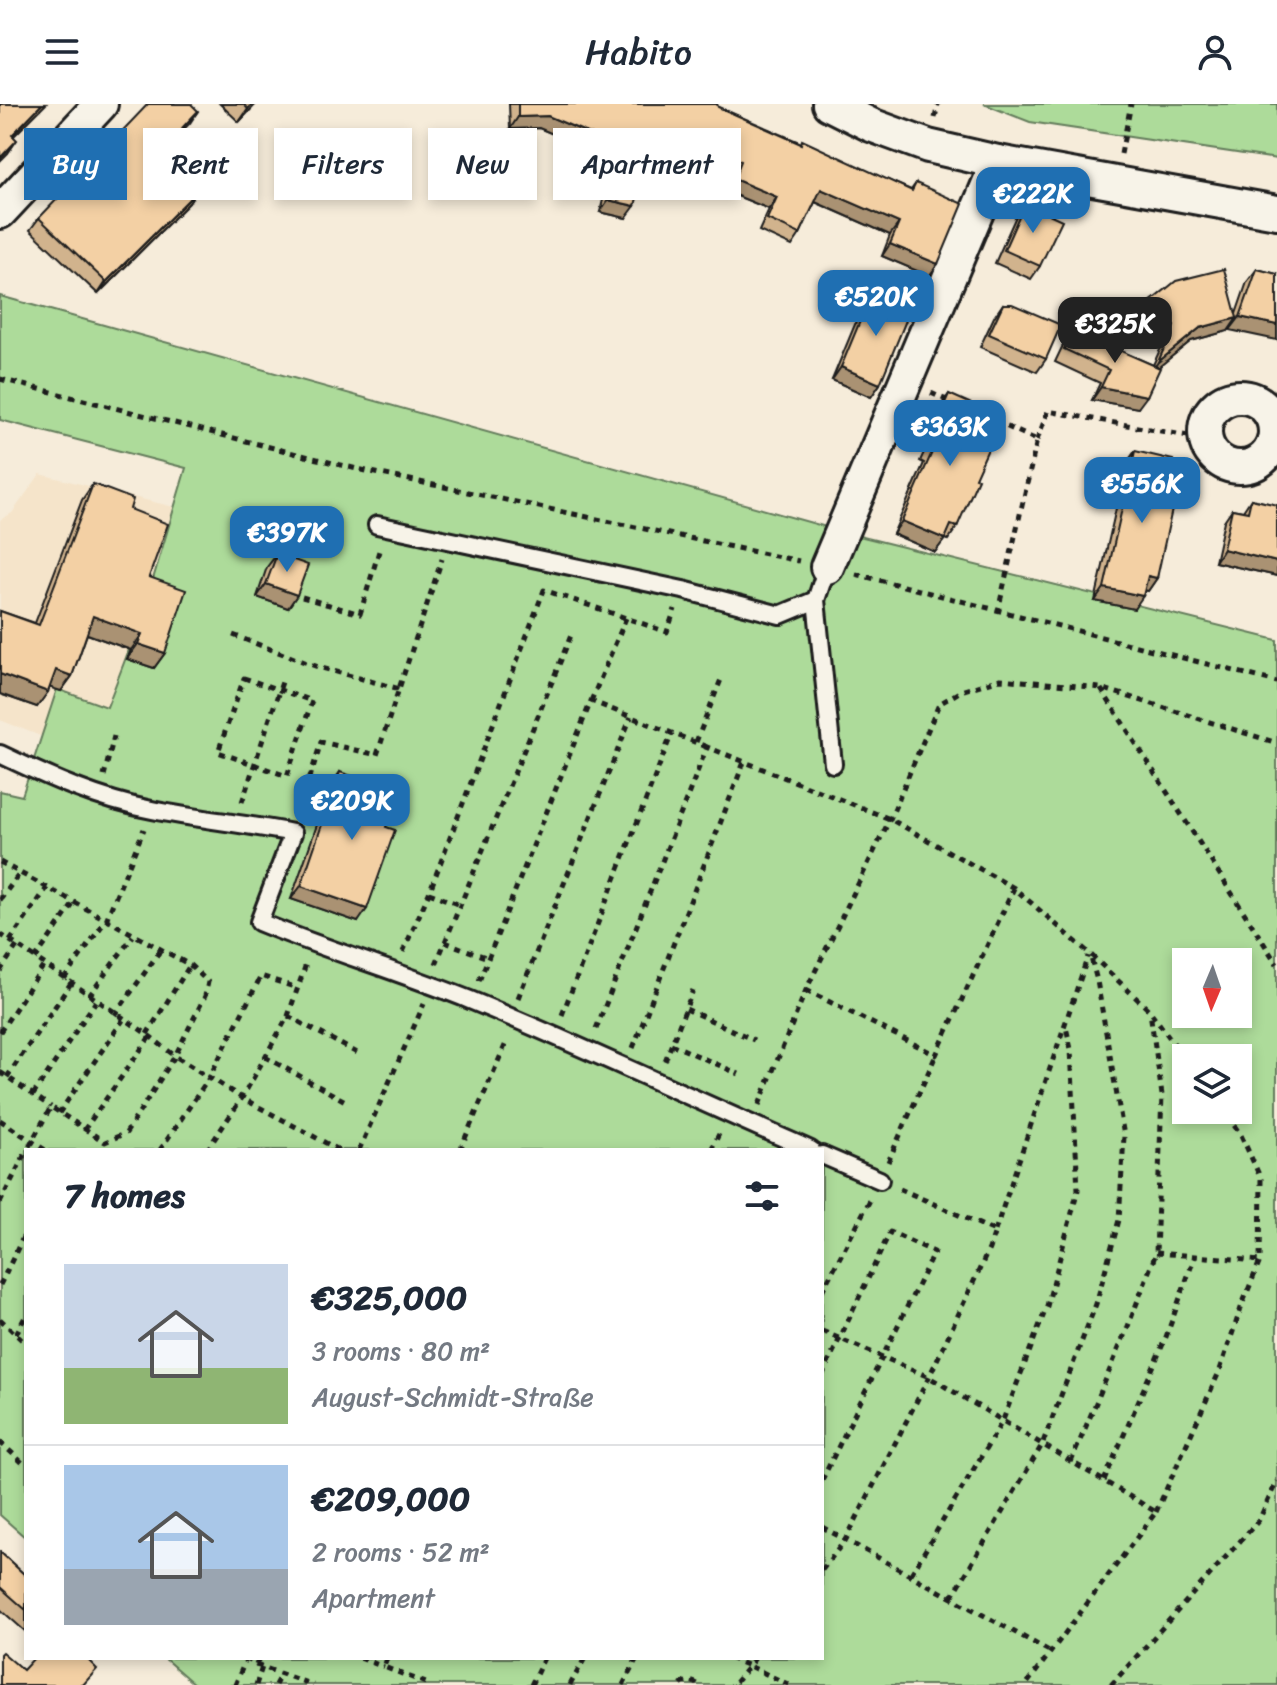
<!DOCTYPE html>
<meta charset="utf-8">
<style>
body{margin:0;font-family:Sriracha,sans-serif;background:#f6f6f7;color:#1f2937;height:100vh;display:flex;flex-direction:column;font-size:30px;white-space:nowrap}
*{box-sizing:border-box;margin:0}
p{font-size:26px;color:#747a83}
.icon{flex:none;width:44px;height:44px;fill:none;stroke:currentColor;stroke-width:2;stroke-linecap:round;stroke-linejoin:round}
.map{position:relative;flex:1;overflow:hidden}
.details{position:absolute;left:24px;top:1044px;width:800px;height:512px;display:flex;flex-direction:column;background:#fff;border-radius:0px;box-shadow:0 4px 12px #0003}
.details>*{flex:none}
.guide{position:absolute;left:24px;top:24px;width:800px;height:72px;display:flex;gap:16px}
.needle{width:52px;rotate:182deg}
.buttons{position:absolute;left:1172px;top:844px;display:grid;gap:16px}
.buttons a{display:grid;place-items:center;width:80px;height:80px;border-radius:0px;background:#fff;box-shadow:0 4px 12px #0003;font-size:40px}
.price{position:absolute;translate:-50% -68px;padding:0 18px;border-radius:16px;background:#1f6fb2;color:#fff;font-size:26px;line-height:52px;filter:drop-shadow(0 2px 4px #0008)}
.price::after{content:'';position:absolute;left:50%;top:48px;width:24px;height:18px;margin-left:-12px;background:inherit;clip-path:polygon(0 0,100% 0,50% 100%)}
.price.on{background:#222;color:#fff}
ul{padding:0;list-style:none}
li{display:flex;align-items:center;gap:24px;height:200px;padding:0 40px}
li+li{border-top:2px solid #e0e1e3}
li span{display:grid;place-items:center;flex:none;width:224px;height:160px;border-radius:0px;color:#555}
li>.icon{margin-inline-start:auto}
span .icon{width:96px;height:96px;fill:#fffc;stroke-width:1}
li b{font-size:34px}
h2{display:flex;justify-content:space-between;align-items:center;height:96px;padding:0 40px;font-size:34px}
.pill{padding:0 28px;border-radius:0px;background:#fff;box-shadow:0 4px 12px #0003;font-size:28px;line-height:72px}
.pill.on{background:#1f6fb2;color:#fff}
header{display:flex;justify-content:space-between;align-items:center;height:104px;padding:0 40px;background:#fff;font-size:36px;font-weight:600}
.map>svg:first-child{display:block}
.built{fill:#f5e4ca}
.green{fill:#addb9a;stroke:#647c5b;stroke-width:2;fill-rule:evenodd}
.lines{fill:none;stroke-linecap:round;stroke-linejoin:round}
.lane-casing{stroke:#1c1c1c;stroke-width:22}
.street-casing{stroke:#1c1c1c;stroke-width:38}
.path{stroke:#1c1c1c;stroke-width:5;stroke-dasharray:6 6;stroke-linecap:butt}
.lane{stroke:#f7f3e8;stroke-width:16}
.street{stroke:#f7f3e8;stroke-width:32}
.wall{fill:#d1b38d;stroke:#1c1c1c;stroke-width:2}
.shaded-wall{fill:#aa9273;stroke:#1c1c1c;stroke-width:2}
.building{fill:#f3d0a4;stroke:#1c1c1c;stroke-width:2}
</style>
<header><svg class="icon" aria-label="menu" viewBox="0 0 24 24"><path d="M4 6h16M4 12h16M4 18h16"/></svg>Habito<svg class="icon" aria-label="person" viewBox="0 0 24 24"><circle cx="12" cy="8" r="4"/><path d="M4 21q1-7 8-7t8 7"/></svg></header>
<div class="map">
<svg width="1277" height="1581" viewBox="0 0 1277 1581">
<rect width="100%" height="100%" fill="#f6ecda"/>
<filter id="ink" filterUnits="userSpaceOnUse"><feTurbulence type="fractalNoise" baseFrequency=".0125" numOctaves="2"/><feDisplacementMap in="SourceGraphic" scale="16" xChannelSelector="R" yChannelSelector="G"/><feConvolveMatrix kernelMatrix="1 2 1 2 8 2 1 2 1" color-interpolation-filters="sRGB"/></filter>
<g filter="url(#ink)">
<polygon class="built" points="40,370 174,403 143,509 107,603 57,585 43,633 0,616 0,416 12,409"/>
<g class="green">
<polygon points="984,0 1277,0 1277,55 1030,18"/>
<path d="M0,192L855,431L1277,536V1581H195L164,1554H822V1046H26V1434L0,1411V687L22,692L57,585L107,603L143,509L186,364L0,316ZM1186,858H1238V910H1186ZM1186,954H1238V1006H1186Z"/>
</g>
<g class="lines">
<g class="lane-casing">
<g id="lane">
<polyline points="377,421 683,486 780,511 816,496"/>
<polyline points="827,463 816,496 833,660"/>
<path d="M0,650C48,673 99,696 152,706C198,715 246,720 293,729L259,818C329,847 401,868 470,896C585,943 697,997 811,1046"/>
<polyline points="822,1051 880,1076"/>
</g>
</g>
<g class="street-casing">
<g id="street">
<polyline points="829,0 871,21 928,42 998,58 1277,108"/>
<polyline points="0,108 101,0"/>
<circle cx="1240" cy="328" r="35"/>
<polyline points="827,463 998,58"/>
</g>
</g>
<g class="path">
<polyline points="935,14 938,0"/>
<polyline points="1121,50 1131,0"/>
<polyline points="0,275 357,365 799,457"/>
<polyline points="931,289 951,298"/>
<polyline points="985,313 1037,336 998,507"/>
<polyline points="1037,336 1048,307 1205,335"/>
<polyline points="856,470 1277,578"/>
<polyline points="302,493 360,510 379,447"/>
<polyline points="233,531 318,563 400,585"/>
<polygon points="244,574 312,597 287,672 218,648"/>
<polyline points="1101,585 1277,860"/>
<polyline points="591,597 626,514"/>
<polyline points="696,638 722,573"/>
<polyline points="104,672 114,632"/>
<polyline points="242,698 282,578"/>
<polyline points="299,709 321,638 377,651 442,455"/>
<polyline points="0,758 190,861 208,878 205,892 175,952 126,1029 105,1038 51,1003 27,1046"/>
<polyline points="429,789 460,801"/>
<polyline points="0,796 20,769"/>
<polyline points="0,830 147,930 175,952 242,994 339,1046"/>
<polyline points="10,837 47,784"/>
<polyline points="445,838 488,854"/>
<polyline points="403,848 429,789 544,486 667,528 675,505"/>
<polyline points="35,855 74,799"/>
<polyline points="436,860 572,529"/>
<polyline points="0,867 17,842"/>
<polyline points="64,875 106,816 144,725"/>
<polyline points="479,877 591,597 707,643"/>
<polyline points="806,886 936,951 1014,784"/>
<polyline points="89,892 133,832"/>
<polyline points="518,894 631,613"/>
<polyline points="686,905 754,936"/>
<polyline points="115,911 160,847"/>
<polyline points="562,911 672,629"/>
<polyline points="288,912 359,950"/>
<polyline points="596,925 707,643 890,715 1014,784 1089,849 1150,907 1186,956"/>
<polyline points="0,928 44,861"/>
<polyline points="147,930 190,861"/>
<polyline points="671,940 739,970"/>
<polyline points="633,944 744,658"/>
<polyline points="265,953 349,999"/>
<polyline points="665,957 693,886"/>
<polyline points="0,968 51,1003"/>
<polyline points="7,973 71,879"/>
<polyline points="33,991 96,897"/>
<polyline points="759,1001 806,886 890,715 939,600 961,587 1000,575 1101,584 1277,639"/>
<polyline points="59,1009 123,916"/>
<polyline points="0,1016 45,1046"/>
<polyline points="84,1026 149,934"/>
<polyline points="160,1046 209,974 261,872 297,884"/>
<polyline points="207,1046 242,994 288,912 306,860"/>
<polyline points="359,1046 424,900"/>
<polyline points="460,1046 507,937"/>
<polyline points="711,1046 719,1030"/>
<polyline points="888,1058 936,951"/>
<polyline points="0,1099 26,1048"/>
<polyline points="995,1127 1088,852"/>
<polyline points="1156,1149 1260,1157"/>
<polyline points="0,1181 26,1127"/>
<polyline points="822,1187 870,1096"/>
<polyline points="0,1215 26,1240"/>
<polyline points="822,1227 929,1273 1156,1408 1026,1581"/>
<polyline points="16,1230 26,1211"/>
<polyline points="822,1272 890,1128 934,1148 822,1376"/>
<polyline points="0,1338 26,1362"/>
<polyline points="1071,1358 1127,1225 1156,1149 1162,991 1150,908"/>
<polyline points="1104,1377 1166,1233 1195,1152"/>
<polyline points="1156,1408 1220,1266 1242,1201 1260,1157 1261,1075 1241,1031 1223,1006"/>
<polyline points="822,1423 1051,1548"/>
<polyline points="822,1466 846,1435 929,1273 989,1145 995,1127 900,1085"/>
<polyline points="911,1470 1003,1316 1047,1202 1078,1086 1071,945 1066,923"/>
<polyline points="952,1493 1042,1341 1096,1200 1119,1116 1124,1032 1097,877 1090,850"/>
<polyline points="246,1554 256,1561 259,1554"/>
<polyline points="360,1554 384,1563"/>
<polyline points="387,1554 384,1563 431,1581"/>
<polyline points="730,1554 749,1562 733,1581"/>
<polyline points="755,1554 749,1562 790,1581"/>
<polyline points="256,1561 313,1581"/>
<polyline points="235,1581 246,1555"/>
<polyline points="256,1581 262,1563"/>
<polyline points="275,1581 281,1570"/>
<polyline points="531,1581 544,1554"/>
<polyline points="570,1581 585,1554"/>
<polyline points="623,1581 637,1554"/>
<path d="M681,1581C687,1575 693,1577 699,1581"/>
<polyline points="1111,1581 1259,1416 1277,1377"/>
</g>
<use href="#lane" class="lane"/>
<use href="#street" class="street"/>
</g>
<g class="wall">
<polygon points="220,0 256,0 239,18"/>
<polygon points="509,0 717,0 718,3 911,86 916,79 929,172 882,152 890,131 815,98 800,130 792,142 759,127 769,105 725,87 733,69 695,51 684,67 647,50 626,114 600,108 613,55 539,24 510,25"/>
<polygon points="198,7 183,26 209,71 195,85 189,99 98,190 30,126 39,114"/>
<polygon points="1025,99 1040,162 1031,175 995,159 1016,112"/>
<polygon points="1257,165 1277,170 1230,226 1232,221 1228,227 1191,237 1158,263 1138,304 1092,296 1100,279 1055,258 1064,239 1073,226 1153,261 1165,235 1130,220 1139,207 1236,210 1247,178"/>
<polygon points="872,188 880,280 871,293 832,276 863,201"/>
<polygon points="1003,200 1046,255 1037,268 980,243 994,213"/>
<polygon points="949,290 986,324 985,343 957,423 948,436 945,435 935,448 893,430 924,359 920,357 934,327 930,325 940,303"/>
<polygon points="1135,347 1168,377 1157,474 1148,487 1145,486 1134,505 1095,497 1126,360"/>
<polygon points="93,380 130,405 149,473 165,549 154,564 127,555 131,546 87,530 72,572 61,587 50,583 37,603 0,590 0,507 35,519 82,396"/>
<polygon points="1251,395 1277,401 1277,472 1215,458 1224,417 1232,405 1243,407"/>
<polygon points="277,450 297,491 288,504 257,493 267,463"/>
<polygon points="340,668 386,723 358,818 291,795 331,681"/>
<polygon points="0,1448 26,1472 26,1528 0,1505"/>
</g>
<g class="shaded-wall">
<polygon points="42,0 46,0 2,44 12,31"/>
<polygon points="252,0 256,0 239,18 248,5"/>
<polygon points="198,7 190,19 173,36 182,24"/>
<polygon points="548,12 621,43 613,55 539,24 510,25 518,13"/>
<polygon points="17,36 8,49 0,57 0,54"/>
<polygon points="217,59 209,71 185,96 193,84"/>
<polygon points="734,75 777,93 769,105 725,87"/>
<polygon points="821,85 899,119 890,131 813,97"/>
<polygon points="197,87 189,99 98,190 106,178"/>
<polygon points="608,96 635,102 626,114 600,108"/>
<polygon points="890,140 938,160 929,172 882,152"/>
<polygon points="1240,213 1277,221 1277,236 1230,226"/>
<polygon points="1237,214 1228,227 1191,237 1149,271 1158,258 1200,224"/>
<polygon points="841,263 880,280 871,293 832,276"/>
<polygon points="1101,283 1147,292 1138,304 1092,296"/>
<polygon points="939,312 943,314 934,327 930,325"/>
<polygon points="902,417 945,435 935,448 893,430"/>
<polygon points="1223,445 1277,458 1277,472 1215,458"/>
<polygon points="1148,472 1157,474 1148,487 1139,485"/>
<polygon points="266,480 297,491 288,504 257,493"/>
<polygon points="1104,484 1143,492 1134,505 1095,497"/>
<polygon points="93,512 142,530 131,546 82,528"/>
<polygon points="138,540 165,549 154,564 127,555"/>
<polygon points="56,566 72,572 61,587 45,582"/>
<polygon points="0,570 48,588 37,603 0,590"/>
<polygon points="301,782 367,805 358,818 291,795"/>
</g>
<g class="building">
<polygon points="0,0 42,0 12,31 17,36 0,54"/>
<polygon points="148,0 191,0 198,7 182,24 217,59 193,84 197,87 106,178 39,114"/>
<polygon points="243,0 252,0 248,5"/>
<polygon points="518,0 717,0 718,3 801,40 802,36 912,87 916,79 963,100 938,160 890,140 899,119 821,85 800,130 767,115 777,93 734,75 741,57 701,38 693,55 651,36 635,102 608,96 621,43 548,12 518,13"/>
<polygon points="1025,99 1062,116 1040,162 1004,146"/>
<polygon points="1224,165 1237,214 1200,224 1158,258 1174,222 1139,207 1176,177"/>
<polygon points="1257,165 1277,170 1277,221 1240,213"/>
<polygon points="872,188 911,204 880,280 841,263"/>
<polygon points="1003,200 1012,200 1061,221 1046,255 989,230"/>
<polygon points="1073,226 1160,264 1147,292 1101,283 1109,266 1064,245"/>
<polygon points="949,290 992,309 986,324 992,327 985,343 988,345 975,374 978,375 957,423 951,421 945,435 902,417 933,346 929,344 943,314 939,312"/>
<polygon points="1135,347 1173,356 1168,377 1178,378 1157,474 1148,472 1143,492 1104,484"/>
<polygon points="93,380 133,395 130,405 168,420 149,473 186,486 165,549 138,540 142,530 93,512 72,572 56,566 48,588 0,570 0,507 39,521"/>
<polygon points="1251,395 1277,401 1277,458 1223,445 1232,405 1248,408"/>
<polygon points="277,450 308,461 297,491 266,480"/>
<polygon points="340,668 399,688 386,723 395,726 367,805 301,782"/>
<polygon points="0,1448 26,1472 26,1506 0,1483"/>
<polygon points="2,1548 23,1566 34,1554 86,1554 97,1565 83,1581 0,1581 0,1550"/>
</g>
</g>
</svg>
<div class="buttons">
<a><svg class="needle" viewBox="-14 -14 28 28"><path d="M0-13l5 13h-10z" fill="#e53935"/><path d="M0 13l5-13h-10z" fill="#747a83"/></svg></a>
<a><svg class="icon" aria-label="layers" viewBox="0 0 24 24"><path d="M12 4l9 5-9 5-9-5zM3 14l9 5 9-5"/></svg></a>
</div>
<b class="price" style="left:1033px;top:131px">€222K</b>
<b class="price" style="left:876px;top:234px">€520K</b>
<b class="price on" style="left:1115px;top:261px">€325K</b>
<b class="price" style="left:950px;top:364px">€363K</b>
<b class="price" style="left:1142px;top:421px">€556K</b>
<b class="price" style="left:287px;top:470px">€397K</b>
<b class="price" style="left:352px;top:738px">€209K</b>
<div class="guide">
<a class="pill on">Buy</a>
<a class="pill">Rent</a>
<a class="pill">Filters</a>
<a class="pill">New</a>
<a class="pill">Apartment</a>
</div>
<section class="details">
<h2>7 homes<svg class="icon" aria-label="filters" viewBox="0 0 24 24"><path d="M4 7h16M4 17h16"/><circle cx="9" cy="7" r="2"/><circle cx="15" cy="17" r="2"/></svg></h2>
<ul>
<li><span style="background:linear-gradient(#c9d6e8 65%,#8fb573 0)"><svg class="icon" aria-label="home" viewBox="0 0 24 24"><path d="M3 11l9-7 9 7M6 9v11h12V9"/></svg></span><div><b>€325,000</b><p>3 rooms · 80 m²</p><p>August-Schmidt-Straße</p></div></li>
<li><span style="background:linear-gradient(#a9c7e8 65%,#9aa5b1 0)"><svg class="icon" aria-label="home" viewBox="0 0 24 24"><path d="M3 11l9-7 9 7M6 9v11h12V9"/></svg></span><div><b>€209,000</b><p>2 rooms · 52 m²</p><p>Apartment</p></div></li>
</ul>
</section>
</div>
